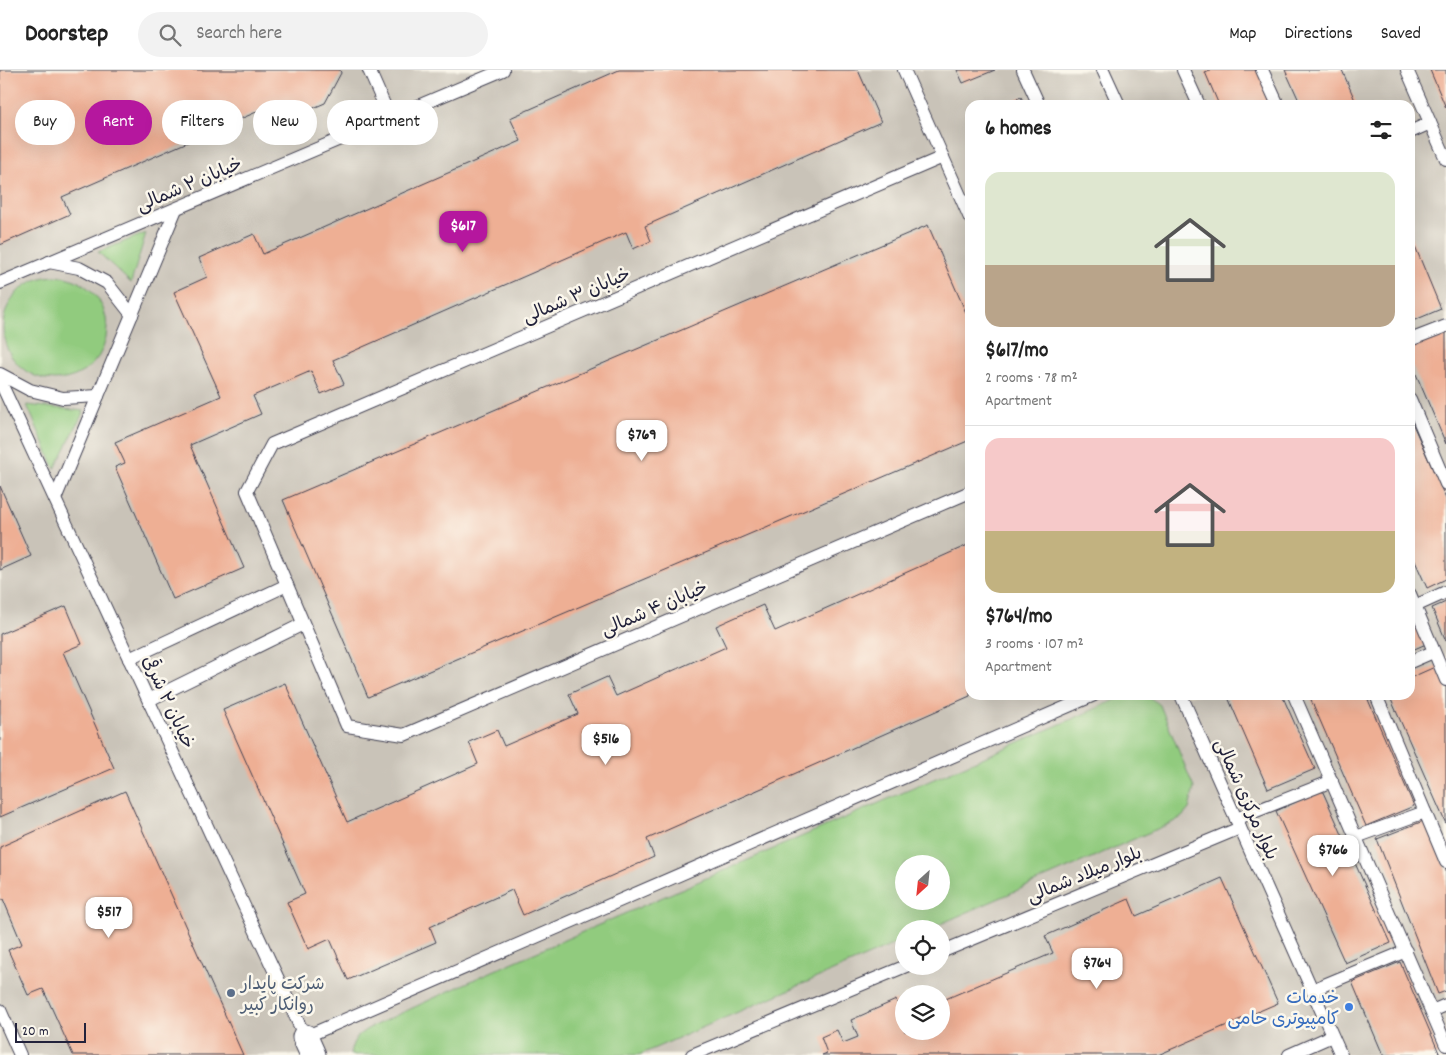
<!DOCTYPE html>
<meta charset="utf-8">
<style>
body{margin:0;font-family:Dekko,"Playpen Sans Arabic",sans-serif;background:#f2f2f2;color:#222;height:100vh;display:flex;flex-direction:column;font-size:19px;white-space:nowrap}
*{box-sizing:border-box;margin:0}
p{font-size:16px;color:#767676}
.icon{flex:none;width:28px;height:28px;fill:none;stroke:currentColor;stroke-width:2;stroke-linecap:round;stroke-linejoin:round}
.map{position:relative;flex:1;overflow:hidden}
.side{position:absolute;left:965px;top:30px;width:450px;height:600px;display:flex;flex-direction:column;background:#fff;border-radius:15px;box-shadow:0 5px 20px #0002}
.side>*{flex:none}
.top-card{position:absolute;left:15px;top:30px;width:475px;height:45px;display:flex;gap:10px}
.needle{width:32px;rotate:207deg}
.fabs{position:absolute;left:895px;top:785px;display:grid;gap:10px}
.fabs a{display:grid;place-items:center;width:55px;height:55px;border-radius:50%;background:#fff;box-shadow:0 5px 20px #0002;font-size:25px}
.scale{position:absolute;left:15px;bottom:12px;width:71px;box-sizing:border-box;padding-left:5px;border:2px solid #22223b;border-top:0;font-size:14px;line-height:18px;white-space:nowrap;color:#22223b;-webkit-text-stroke:4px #fbf7ec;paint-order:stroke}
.price{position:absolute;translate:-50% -42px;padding:0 11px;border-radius:10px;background:#fff;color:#222;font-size:16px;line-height:32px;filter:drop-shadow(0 1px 2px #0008)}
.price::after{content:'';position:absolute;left:50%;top:30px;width:15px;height:11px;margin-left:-8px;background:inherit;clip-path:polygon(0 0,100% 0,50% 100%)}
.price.on{background:#b5179e;color:#fff}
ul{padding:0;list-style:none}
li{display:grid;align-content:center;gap:10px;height:265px;padding:0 20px}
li+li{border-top:1px solid #e0e0e0}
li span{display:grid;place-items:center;height:155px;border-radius:15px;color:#555}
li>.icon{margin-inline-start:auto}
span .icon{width:90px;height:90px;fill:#fffc;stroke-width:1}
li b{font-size:21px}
h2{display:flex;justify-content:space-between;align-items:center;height:60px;padding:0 20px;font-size:21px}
.chip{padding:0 18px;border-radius:22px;background:#fff;box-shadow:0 5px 20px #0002;font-size:18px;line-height:45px}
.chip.on{background:#b5179e;color:#fff}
header{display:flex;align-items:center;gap:30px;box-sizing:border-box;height:70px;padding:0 25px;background:#fff;border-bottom:1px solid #e0e0e0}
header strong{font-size:24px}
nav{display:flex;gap:28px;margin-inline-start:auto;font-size:18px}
.search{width:350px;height:45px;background:#f2f2f2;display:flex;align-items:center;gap:12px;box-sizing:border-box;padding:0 18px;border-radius:28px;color:#767676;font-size:19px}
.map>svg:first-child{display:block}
.industrial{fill:#c9c3b8;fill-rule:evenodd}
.green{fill:#91cb7e;stroke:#5a765c;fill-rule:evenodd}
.building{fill:#eeaf94}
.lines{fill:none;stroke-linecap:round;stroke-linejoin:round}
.service-casing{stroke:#414051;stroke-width:14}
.minor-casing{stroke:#414051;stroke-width:27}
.service{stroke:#fff;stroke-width:12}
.minor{stroke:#fff;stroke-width:25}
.service-dot{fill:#5c6f8a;stroke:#fbf7ec;stroke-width:2}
.shop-dot{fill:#3f7fe0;stroke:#fbf7ec;stroke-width:2}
.labels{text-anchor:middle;stroke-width:5;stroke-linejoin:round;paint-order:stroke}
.street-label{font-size:18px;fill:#22223b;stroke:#fbf7ec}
.service-label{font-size:18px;fill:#4e5e75;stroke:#fbf7ec;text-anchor:start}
.shop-label{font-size:18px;fill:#366cbe;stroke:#fbf7ec;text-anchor:end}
</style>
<header>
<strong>Doorstep</strong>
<div class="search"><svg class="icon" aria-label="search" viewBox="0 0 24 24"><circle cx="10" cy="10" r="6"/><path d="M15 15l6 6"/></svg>Search here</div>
<nav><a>Map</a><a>Directions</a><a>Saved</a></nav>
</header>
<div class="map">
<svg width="1446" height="985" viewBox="0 0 1446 985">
<rect width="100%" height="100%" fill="#fbf7ec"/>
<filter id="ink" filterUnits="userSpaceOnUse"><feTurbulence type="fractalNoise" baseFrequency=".02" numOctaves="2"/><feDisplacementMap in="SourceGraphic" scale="10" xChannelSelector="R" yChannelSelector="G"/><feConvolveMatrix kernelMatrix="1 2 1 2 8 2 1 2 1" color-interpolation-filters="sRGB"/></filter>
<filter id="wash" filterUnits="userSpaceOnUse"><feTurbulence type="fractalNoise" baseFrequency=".0096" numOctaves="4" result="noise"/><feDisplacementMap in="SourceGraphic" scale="20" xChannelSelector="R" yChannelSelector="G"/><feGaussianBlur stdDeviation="1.12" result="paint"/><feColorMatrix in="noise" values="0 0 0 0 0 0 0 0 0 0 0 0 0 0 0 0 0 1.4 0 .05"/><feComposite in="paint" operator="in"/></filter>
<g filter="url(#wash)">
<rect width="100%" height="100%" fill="#f1e7cc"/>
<path class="industrial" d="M0,0H1446V985H0ZM970,35H1410V625H970ZM904,794H941V831H904ZM904,859H941V896H904ZM904,924H941V961H904Z"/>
<g class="green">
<polygon points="146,163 131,213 98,182"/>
<circle cx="55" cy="258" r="52"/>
<polygon points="27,335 84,341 55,399"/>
<path d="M1127,625C1141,625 1150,626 1160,635L1194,718L1189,739L1182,747L1173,752L929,859H904V870L639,985H350C352,971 357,965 369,958L486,904ZM904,794H941V831H904Z"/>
</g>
<g id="blocks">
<g class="building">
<polygon points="0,0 340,0 341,3 325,33 269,57 261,40 62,127 70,144 0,175"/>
<polygon points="619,0 858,0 881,52 645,156 651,171 633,179 626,162 333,290 344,314 321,324 311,301 253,326 261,344 190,375 244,498 173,529 115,397 125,393 115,372 221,326 174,222 207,207 199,188 254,164 263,184 521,71 510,48"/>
<polygon points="957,0 995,0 963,13"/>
<polygon points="1210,0 1261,0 1276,35 1219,35 1205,2"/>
<polygon points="1285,0 1342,0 1357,35 1301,35"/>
<polygon points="1430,0 1446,0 1446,38"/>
<polygon points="1021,27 1025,35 1002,35"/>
<polygon points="928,155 970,252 970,370 368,627 283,430"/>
<polygon points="1410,164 1441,239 1410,252"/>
<polygon points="1446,258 1446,374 1410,290 1410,273"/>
<polygon points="1410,348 1446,429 1446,509 1427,518 1410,480"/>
<polygon points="0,416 31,486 0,500"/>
<polygon points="970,474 970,626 647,769 654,787 523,845 512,820 430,857 436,872 348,910 330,869 308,879 287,832 305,824 223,640 285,613 347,752 478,694 469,672 497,660 504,676 578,644 569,624 607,607 616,626 726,577 716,556 763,535 775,561"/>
<polygon points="1446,532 1446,571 1432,538"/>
<polygon points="66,536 82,574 63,582 114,698 0,747 0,564"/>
<polygon points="1410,538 1426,574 1410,581"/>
<polygon points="1437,596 1446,617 1446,754 1389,625 1410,625 1410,608"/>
<polygon points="1227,625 1282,625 1315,699 1268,719"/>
<polygon points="1309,625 1366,625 1414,736 1366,756"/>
<polygon points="1322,720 1391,873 1345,893 1276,741"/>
<polygon points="125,721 243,985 73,985 43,919 28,925 8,880 22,874 3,829 0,831 0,777"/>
<polygon points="1426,750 1446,801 1446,921 1438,924 1377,769"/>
<polygon points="1222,808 1278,933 1158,985 822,985 827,983 821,967 837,960 843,973 858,967 851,950 896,930 904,947 904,961 941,961 941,931 1053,883 1045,866 1129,829 1136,846"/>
<polygon points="1400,892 1440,985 1383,985 1352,912"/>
</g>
</g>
</g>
<g filter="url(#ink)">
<use href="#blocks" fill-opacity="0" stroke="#414051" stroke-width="1"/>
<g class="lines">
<g class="service-casing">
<g id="service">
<polyline points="369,0 390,48"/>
<polyline points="904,0 970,148"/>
<polyline points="1023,0 1039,35"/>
<polyline points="1103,0 1119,35"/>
<polyline points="1183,0 1199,35"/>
<polyline points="1262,0 1278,35"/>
<polyline points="1407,0 1446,89"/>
<polyline points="1410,62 1430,53"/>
<polyline points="943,87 272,374 247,421 347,656 404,665 970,422"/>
<polyline points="49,192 79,198 107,213 132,245"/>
<polyline points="0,213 503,0"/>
<polyline points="1410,270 1446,256"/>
<polyline points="0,304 30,320 63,328 98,326"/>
<polyline points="0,311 305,967 1094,625"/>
<polyline points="1410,329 1446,414"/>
<polyline points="55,429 176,139"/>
<polyline points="1410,524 1446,610"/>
<polyline points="1415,536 1446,522"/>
<polyline points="129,589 287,515"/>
<polyline points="1410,592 1433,582"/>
<polyline points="1181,625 1341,985"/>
<polyline points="1294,625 1446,975"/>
<polyline points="1376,625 1446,792"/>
<polyline points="149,630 303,554"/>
<polyline points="1236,749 1332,711"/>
<polyline points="1356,767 1425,742"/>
<polyline points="941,882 1240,758"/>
<polyline points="1312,920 1406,881"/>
<polyline points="0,940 20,985"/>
<polyline points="1432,941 1446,935"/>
<polyline points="692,985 906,896"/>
<polyline points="1289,985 1332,966"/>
</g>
</g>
<g class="minor-casing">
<polyline id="minor" points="305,967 313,985"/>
</g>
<use href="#service" class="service"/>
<use href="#minor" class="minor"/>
</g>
</g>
<circle class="service-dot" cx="231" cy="923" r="5"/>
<circle class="shop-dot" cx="1349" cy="937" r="5"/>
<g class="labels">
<g class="street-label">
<text transform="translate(189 114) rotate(-23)" y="6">خیابان ۲ شمالی</text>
<text transform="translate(576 225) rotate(-23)" y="6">خیابان ۳ شمالی</text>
<text transform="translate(654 538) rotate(-23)" y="6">خیابان ۴ شمالی</text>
<text transform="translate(169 632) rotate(65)" y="6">خیابان ۲ شرقی</text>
<text transform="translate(1247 729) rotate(66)" y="6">بلوار مرکزی شمالی</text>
<text transform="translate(1084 804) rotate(-22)" y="6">بلوار میلاد شمالی</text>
</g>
<g class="service-label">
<text x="241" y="919">شرکت پایدار<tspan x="241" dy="21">روانکار کبیر</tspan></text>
</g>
<g class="shop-label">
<text x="1339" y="933">خدمات<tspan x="1339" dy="21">کامپیوتری حامی</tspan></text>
</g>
</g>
</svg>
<div class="fabs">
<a><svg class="needle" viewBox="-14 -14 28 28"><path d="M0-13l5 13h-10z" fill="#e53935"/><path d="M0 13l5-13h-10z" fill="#767676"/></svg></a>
<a><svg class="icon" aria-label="locate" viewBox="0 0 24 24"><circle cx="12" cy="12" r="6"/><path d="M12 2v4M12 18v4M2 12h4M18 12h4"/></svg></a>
<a><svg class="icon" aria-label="layers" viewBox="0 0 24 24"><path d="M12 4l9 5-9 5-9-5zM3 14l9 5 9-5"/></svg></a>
</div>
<div class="scale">20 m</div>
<b class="price on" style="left:463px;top:183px">$617</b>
<b class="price" style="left:642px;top:392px">$769</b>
<b class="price" style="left:606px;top:696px">$516</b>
<b class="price" style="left:1333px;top:807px">$766</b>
<b class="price" style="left:109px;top:869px">$517</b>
<b class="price" style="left:1097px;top:920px">$764</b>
<div class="top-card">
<a class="chip">Buy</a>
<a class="chip on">Rent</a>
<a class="chip">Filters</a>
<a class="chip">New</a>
<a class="chip">Apartment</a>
</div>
<section class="side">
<h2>6 homes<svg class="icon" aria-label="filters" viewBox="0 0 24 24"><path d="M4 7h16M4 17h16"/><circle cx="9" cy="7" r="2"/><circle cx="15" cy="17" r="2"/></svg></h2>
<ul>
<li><span style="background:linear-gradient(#dfe7d0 60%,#b9a48a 0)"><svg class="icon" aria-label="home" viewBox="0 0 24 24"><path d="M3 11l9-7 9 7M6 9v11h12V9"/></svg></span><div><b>$617/mo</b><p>2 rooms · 78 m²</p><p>Apartment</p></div></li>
<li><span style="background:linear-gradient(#f6c9c9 60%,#c2b280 0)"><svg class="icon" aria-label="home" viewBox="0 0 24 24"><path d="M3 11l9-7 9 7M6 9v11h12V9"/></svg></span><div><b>$764/mo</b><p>3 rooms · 107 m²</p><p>Apartment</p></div></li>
</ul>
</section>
</div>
